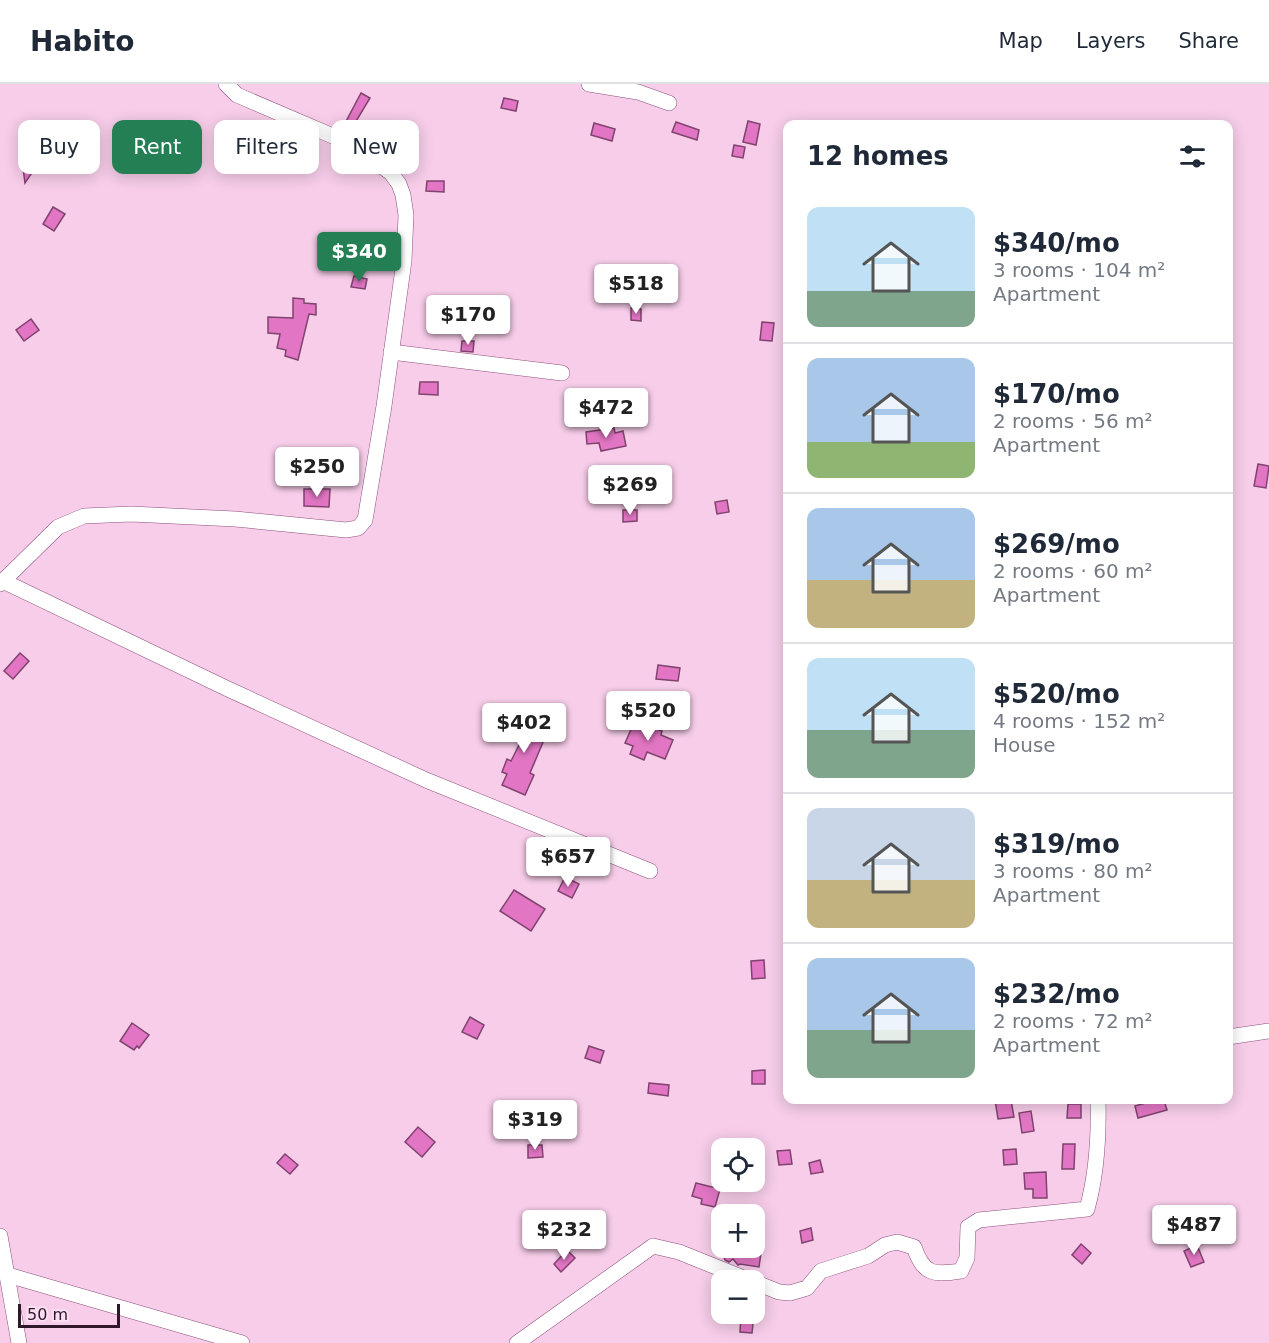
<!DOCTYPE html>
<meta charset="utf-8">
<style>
body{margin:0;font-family:"DejaVu Sans",sans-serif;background:#f2f2f3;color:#1f2937;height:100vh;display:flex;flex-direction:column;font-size:22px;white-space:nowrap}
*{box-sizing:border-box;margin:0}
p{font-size:20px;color:#747a83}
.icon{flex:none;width:33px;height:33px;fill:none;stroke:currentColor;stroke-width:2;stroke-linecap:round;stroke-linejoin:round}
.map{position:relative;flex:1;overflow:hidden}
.drawer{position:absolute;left:783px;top:36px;width:450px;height:984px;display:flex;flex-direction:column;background:#fff;border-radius:12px;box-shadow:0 3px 15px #0003}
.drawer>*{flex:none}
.banner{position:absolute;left:18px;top:36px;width:570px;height:54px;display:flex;gap:12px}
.tools{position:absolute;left:711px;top:1054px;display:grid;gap:12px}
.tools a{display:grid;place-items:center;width:54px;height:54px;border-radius:12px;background:#fff;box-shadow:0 3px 15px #0003;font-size:30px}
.scale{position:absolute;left:18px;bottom:15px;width:102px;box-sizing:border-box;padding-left:6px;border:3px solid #301729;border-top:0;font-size:16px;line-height:21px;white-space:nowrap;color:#301729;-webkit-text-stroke:4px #fcdff2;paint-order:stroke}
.price{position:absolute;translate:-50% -51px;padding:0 14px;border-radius:6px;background:#fff;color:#222;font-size:20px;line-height:39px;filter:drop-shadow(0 2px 3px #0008)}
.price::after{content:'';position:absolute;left:50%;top:36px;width:18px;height:14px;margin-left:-9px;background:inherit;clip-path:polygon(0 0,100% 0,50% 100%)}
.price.current{background:#247f55;color:#fff}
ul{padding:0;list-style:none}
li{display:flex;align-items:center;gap:18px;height:150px;padding:0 24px}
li+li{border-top:2px solid #e0e1e3}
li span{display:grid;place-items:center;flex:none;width:168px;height:120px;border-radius:12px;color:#555}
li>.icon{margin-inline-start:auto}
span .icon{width:72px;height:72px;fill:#fffc;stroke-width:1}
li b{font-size:26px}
h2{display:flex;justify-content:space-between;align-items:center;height:72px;padding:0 24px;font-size:26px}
.chip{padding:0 21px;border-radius:12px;background:#fff;box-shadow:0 3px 15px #0003;font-size:21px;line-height:54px}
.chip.current{background:#247f55;color:#fff}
header{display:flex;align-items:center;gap:36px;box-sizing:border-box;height:84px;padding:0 30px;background:#fff;border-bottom:2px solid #e0e1e3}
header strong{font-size:28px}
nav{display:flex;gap:33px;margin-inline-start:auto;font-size:21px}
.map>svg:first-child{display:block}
.building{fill:#e276c4;stroke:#7f436e;stroke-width:1.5}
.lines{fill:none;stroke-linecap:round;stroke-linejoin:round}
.street-casing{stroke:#8d507b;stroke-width:16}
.street{stroke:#fff;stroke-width:15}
</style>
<header>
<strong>Habito</strong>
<nav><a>Map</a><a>Layers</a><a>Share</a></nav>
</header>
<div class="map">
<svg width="1269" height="1259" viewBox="0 0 1269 1259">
<rect width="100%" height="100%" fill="#f7cde9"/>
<g class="building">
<polygon points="361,9 370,14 349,49 342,45"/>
<polygon points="504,14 518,17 516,27 501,24"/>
<polygon points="748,37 760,40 756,61 743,58"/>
<polygon points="676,38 699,46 697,56 672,48"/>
<polygon points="594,39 615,45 612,57 591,51"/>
<polygon points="734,61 745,63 743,74 732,72"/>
<polygon points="22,76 40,77 25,99"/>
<polygon points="427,97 444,97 444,108 426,107"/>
<polygon points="53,123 65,130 54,147 43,140"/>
<polygon points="354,192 367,195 365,205 351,203"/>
<polygon points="293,214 304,215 304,219 316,220 316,231 309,230 298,276 285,272 286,266 277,264 280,250 268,249 268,233 293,234"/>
<polygon points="631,224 641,225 641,237 631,236"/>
<polygon points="31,235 39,246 24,257 16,246"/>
<polygon points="762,238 774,239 772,257 760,256"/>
<polygon points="462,257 474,257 473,268 461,267"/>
<polygon points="420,298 438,298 438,311 419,310"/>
<polygon points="614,344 615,349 623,347 626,362 601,367 599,359 587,360 586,348"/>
<polygon points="1258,380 1269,382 1266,404 1254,402"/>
<polygon points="304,405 330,405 329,423 304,422"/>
<polygon points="727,416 729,428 717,430 715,418"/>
<polygon points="623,426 637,426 637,437 623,438"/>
<polygon points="20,569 29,577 13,595 4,587"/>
<polygon points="658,581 680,584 678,597 656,595"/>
<polygon points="518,632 549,644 530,689 534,691 525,711 502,701 507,690 502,688 507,675 511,677 521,657 509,652"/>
<polygon points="641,639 662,647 661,651 673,656 665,675 647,668 644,676 630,670 633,662 625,659 633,641 639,643"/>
<polygon points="565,793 579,800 572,814 558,807"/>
<polygon points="514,806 545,825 531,847 500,827"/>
<polygon points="764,876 765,894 752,895 751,877"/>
<polygon points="470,933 484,941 477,955 462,948"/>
<polygon points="132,939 149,951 139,964 137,962 134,966 120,957"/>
<polygon points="589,962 604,967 600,979 585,974"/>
<polygon points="765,986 765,1000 752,1000 752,987"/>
<polygon points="649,999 669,1001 668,1012 648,1009"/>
<polygon points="995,1016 1011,1016 1014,1033 998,1035"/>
<polygon points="1156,1016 1164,1016 1167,1026 1138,1034 1135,1022"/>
<polygon points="1068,1020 1081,1020 1081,1034 1067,1034"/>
<polygon points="1031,1027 1034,1047 1022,1049 1019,1029"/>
<polygon points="418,1043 435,1058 422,1073 405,1058"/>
<polygon points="1063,1060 1075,1060 1074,1085 1062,1085"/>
<polygon points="528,1061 542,1061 543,1073 528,1074"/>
<polygon points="1016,1065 1017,1080 1004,1081 1003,1066"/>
<polygon points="790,1066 792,1080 779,1081 777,1067"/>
<polygon points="285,1070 298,1081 290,1090 277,1079"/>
<polygon points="820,1076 823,1088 811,1090 809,1079"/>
<polygon points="1046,1088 1047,1114 1033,1114 1033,1105 1025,1105 1024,1089"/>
<polygon points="696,1099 720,1105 715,1123 701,1120 702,1115 692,1112"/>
<polygon points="558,1140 575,1148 570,1158 553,1151"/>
<polygon points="811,1144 813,1156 802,1159 800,1147"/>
<polygon points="1081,1160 1091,1169 1082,1180 1072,1171"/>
<polygon points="1197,1161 1204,1178 1191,1183 1184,1167"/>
<polygon points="728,1164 757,1164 750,1167 761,1169 759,1183 740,1180 738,1181 733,1175 729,1178 725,1176 721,1167"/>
<polygon points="567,1166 575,1174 561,1188 554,1180"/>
<polygon points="741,1230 754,1230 752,1249 740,1248"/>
</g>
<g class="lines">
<g class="street-casing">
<g id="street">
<polyline points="589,0 638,8 669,19"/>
<polyline points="391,268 562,289"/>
<polyline points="3,497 58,443 84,432 131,430 235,435 346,446 358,444 365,436 384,322 404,177 406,131 403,111 399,100 391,89 349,59 237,11 226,0"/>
<polyline points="0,500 3,497 228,605 426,696 650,787"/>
<polyline points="1228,953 1269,947"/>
<polyline points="0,1152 19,1259"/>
<polyline points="8,1191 242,1259"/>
<path d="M754,1198L779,1208L790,1209L807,1204L821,1187L868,1172L885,1161L897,1158L914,1163C924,1191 933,1191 961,1187L967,1174L968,1143L979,1136L1087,1125C1097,1089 1099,1053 1098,1016"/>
<polyline points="517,1259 653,1162 679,1168 751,1197"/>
</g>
</g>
<use href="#street" class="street"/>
</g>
</svg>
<div class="tools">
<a><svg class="icon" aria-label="locate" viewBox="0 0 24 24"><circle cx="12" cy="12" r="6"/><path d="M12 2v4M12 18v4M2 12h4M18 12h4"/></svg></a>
<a>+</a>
<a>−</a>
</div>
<div class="scale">50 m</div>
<b class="price current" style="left:359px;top:199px">$340</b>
<b class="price" style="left:636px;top:231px">$518</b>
<b class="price" style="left:468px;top:262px">$170</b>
<b class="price" style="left:606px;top:355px">$472</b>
<b class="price" style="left:317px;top:414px">$250</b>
<b class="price" style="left:630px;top:432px">$269</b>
<b class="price" style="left:648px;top:658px">$520</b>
<b class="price" style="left:524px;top:670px">$402</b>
<b class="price" style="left:568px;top:804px">$657</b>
<b class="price" style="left:535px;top:1067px">$319</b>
<b class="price" style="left:1194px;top:1172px">$487</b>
<b class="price" style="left:564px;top:1177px">$232</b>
<div class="banner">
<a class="chip">Buy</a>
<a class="chip current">Rent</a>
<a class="chip">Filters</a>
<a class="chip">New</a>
</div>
<section class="drawer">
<h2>12 homes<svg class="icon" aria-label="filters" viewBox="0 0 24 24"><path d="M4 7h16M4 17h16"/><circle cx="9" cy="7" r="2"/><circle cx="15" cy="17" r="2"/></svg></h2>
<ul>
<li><span style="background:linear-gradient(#bfe0f5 70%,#7fa58c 0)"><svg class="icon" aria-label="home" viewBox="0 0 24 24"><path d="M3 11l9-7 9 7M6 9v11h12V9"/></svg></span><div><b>$340/mo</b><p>3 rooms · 104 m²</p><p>Apartment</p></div></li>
<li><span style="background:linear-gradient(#a9c7e8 70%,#8fb573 0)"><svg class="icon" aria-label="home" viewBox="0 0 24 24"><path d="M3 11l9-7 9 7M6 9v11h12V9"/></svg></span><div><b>$170/mo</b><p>2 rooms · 56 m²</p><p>Apartment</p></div></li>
<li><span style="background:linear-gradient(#a9c7e8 60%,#c2b280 0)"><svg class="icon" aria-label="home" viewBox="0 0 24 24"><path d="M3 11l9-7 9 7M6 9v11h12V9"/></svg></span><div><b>$269/mo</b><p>2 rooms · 60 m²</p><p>Apartment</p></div></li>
<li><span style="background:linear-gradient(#bfe0f5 60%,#7fa58c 0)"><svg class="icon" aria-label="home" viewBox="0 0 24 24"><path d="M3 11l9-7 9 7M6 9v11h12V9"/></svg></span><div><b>$520/mo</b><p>4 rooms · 152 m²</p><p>House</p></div></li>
<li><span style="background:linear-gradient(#c9d6e8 60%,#c2b280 0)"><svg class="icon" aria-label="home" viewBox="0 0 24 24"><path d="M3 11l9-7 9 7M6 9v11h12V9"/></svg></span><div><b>$319/mo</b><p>3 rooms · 80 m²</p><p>Apartment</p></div></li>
<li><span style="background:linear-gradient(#a9c7e8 60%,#7fa58c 0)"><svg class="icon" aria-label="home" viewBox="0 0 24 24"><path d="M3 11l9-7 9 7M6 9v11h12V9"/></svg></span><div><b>$232/mo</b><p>2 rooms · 72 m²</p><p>Apartment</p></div></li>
</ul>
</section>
</div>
